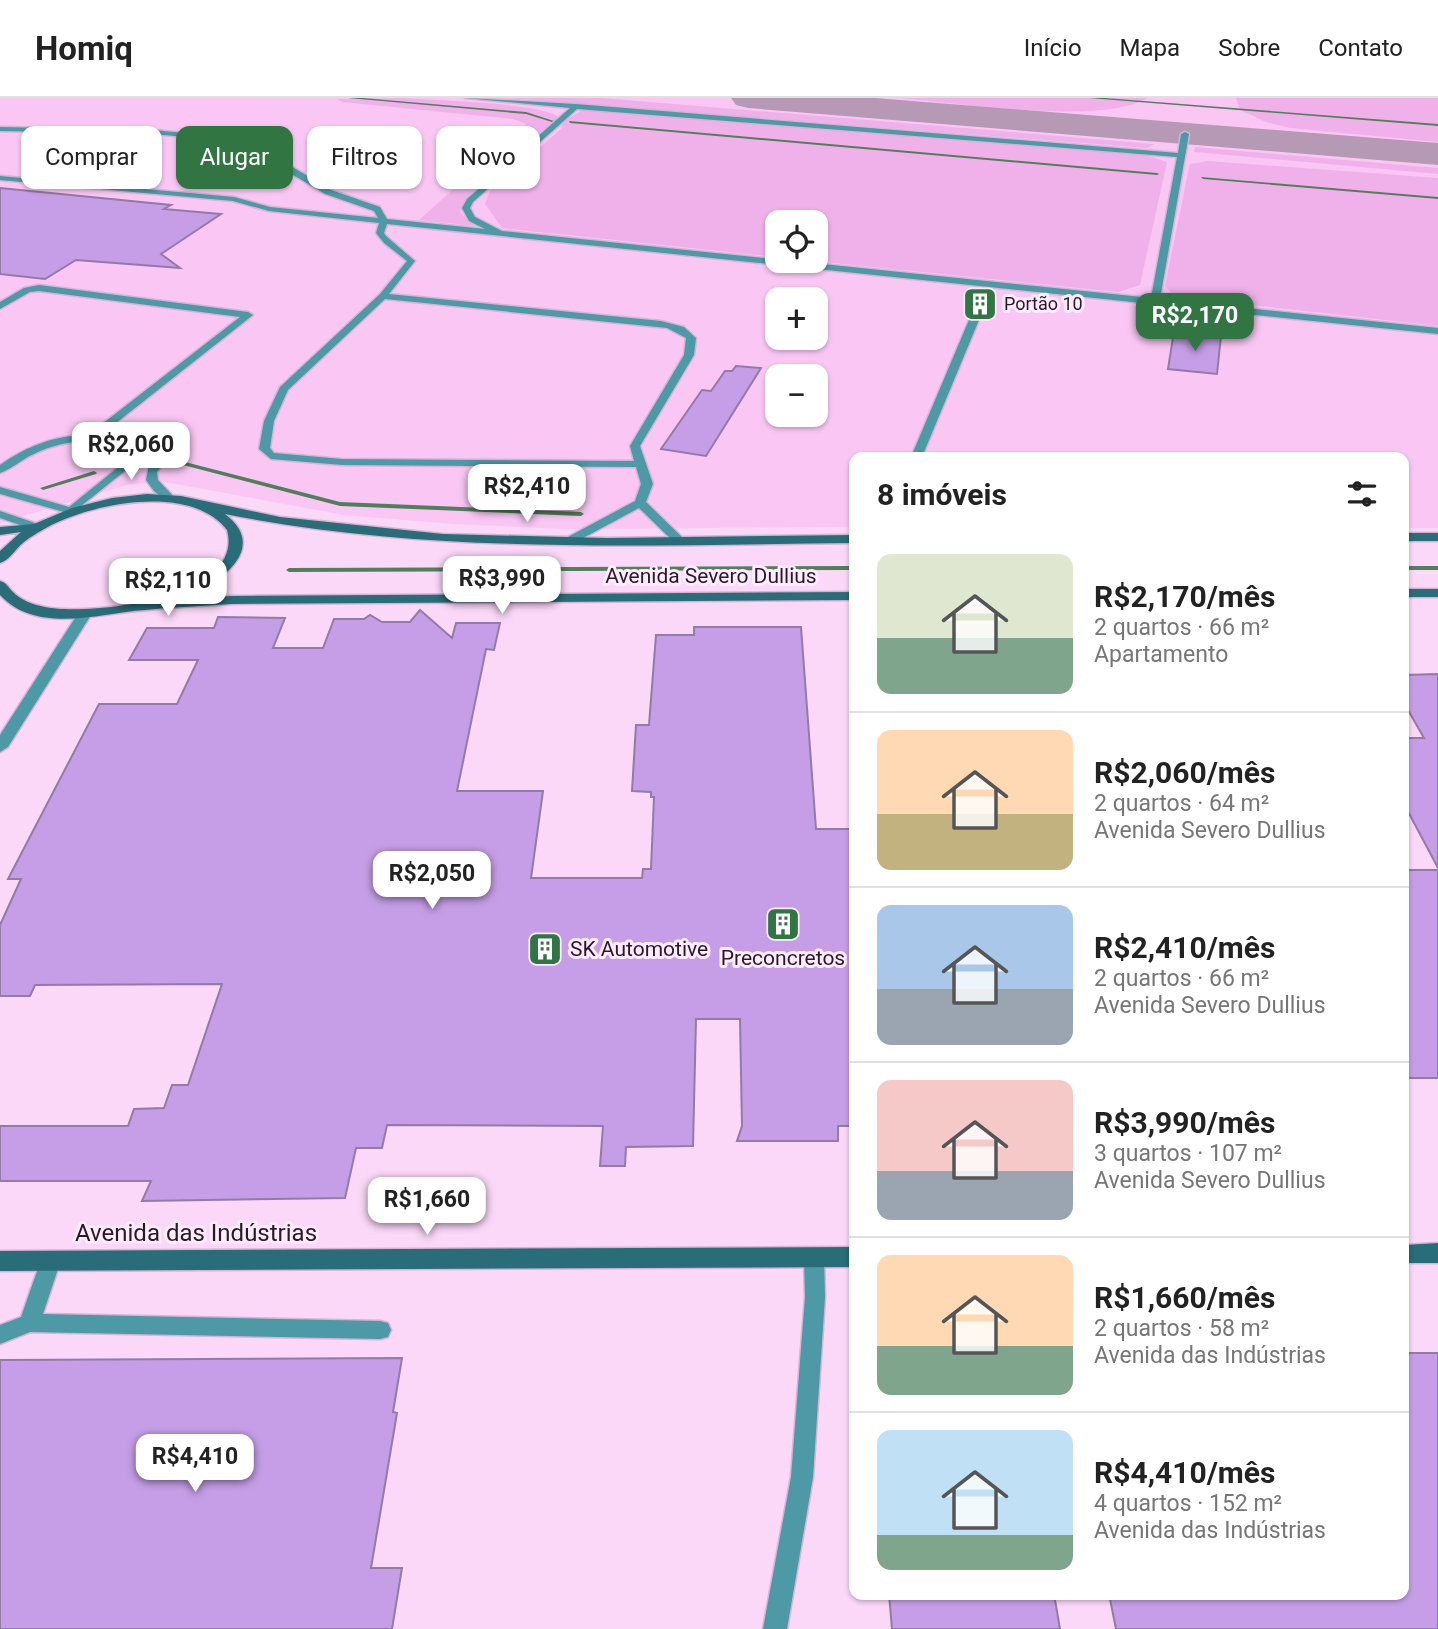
<!DOCTYPE html>
<html lang="pt">
<meta charset="utf-8">
<style>
body{margin:0;font-family:Roboto,sans-serif;background:#f6f6f6;color:#222;height:100vh;display:flex;flex-direction:column;font-size:26px;white-space:nowrap}
*{box-sizing:border-box;margin:0}
p{font-size:23px;color:#767676}
.icon{flex:none;width:38px;height:38px;fill:none;stroke:currentColor;stroke-width:2;stroke-linecap:round;stroke-linejoin:round}
.map{position:relative;flex:1;overflow:hidden}
.sheet{position:absolute;left:849px;top:354px;width:560px;height:1148px;display:flex;flex-direction:column;background:#fff;border-radius:14px;box-shadow:0 2px 5px #0004}
.sheet>*{flex:none}
.banner{position:absolute;left:21px;top:28px;width:665px;height:63px;display:flex;gap:14px}
.controls{position:absolute;left:765px;top:112px;display:grid;gap:14px}
.controls a{display:grid;place-items:center;width:63px;height:63px;border-radius:14px;background:#fff;box-shadow:0 2px 5px #0004;font-size:35px}
.price{position:absolute;translate:-50% -60px;padding:0 16px;border-radius:14px;background:#fff;color:#222;font-size:23px;line-height:46px;filter:drop-shadow(0 2px 4px #0008)}
.price::after{content:'';position:absolute;left:50%;top:42px;width:21px;height:16px;margin-left:-10px;background:inherit;clip-path:polygon(0 0,100% 0,50% 100%)}
.price.current{background:#317642;color:#fff}
ul{padding:0;list-style:none}
li{display:flex;align-items:center;gap:21px;height:175px;padding:0 28px}
li+li{border-top:2px solid #e0e0e0}
li span{display:grid;place-items:center;flex:none;width:196px;height:140px;border-radius:14px;color:#555}
li>.icon{margin-inline-start:auto}
span .icon{width:84px;height:84px;fill:#fffc;stroke-width:1}
li b{font-size:30px}
h2{display:flex;justify-content:space-between;align-items:center;height:84px;padding:0 28px;font-size:30px}
.pill{padding:0 24px;border-radius:14px;background:#fff;box-shadow:0 2px 5px #0004;font-size:24px;line-height:63px}
.pill.current{background:#317642;color:#fff}
header{display:flex;align-items:center;gap:42px;box-sizing:border-box;height:98px;padding:0 35px;background:#fff;border-bottom:2px solid #e0e0e0}
header strong{font-size:33px}
nav{display:flex;gap:38px;margin-inline-start:auto;font-size:24px}
.map>svg:first-child{display:block}
.built{fill:#fac7f5;fill-rule:evenodd}
.green{fill:#f0b1eb}
.lines{fill:none;stroke-linecap:round;stroke-linejoin:round}
.stream{fill:#527f5b;fill-rule:evenodd}
.taxiway{fill:#b699b4;fill-rule:evenodd}
.building{fill:#c69ee7;stroke:#937aa7;stroke-width:2}
.lane-casing{stroke:#d5b5d3;stroke-width:3}
.street-casing{stroke:#d5b5d3;stroke-width:3}
.secondary-casing{stroke:#d5b5d3;stroke-width:3}
.lane{fill:#4d99a5;fill-rule:evenodd}
.street{fill:#4d99a5;fill-rule:evenodd}
.secondary{fill:#286d77;fill-rule:evenodd}
.labels{text-anchor:middle;stroke-width:6;stroke-linejoin:round;paint-order:stroke}
.far-poi-label{font-size:18px;fill:#2a1a29;stroke:#feebfc;text-anchor:start}
.street-label{font-size:21px;fill:#2a1a29;stroke:#feebfc}
.poi-label{font-size:21px;fill:#2a1a29;stroke:#feebfc;text-anchor:start}
.near-street-label{font-size:24px;fill:#2a1a29;stroke:#feebfc}
</style>
<header>
<strong>Homiq</strong>
<nav><a>Início</a><a>Mapa</a><a>Sobre</a><a>Contato</a></nav>
</header>
<div class="map">
<svg width="1438" height="1531" viewBox="0 0 1438 1531">
<rect width="100%" height="100%" fill="#fbd7f8"/>
<path class="built" d="M0,0H1438V430H1404V359H854V429L565,431L453,426L344,417L165,384L130,386L0,425ZM777,124H816V163H777ZM777,201H816V240H777ZM777,278H816V317H777Z"/>
<g class="green">
<path d="M403,0C429,2 545,5 558,19L464,104L460,114L474,128L419,122L526,26L513,21L342,4L337,1Z"/>
<polygon points="505,0 602,0 1155,46 1147,50"/>
<path d="M899,0H1148C1099,28 959,5 899,0Z"/>
<polygon points="1236,0 1438,0 1438,44 1290,30 1266,24 1240,12"/>
<polygon points="599,12 1139,55 1167,64 1140,187 1118,194 813,163 816,163 816,124 777,124 777,159 502,130 485,106 490,93 562,30 561,25 581,13"/>
<polygon points="1195,49 1438,70 1438,76 1194,54"/>
<polygon points="1208,63 1438,80 1438,228 1174,198 1165,188 1189,70 1190,66"/>
</g>
<g class="lines">
<g class="stream">
<polygon points="348,0 363,0 526,14 554,23 552,24 526,16"/>
<polygon points="1089,0 1105,0 1438,26 1438,28"/>
<polygon points="569,23 1157,75 1159,76 1157,77 570,25"/>
<polygon points="1201,79 1438,99 1438,101 1203,81"/>
<polygon points="185,364 340,404 581,414 584,416 581,418 340,408 183,367 183,365"/>
<polygon points="94,373 97,375 96,376 43,392 40,390"/>
<polygon points="854,468 854,472 289,474 286,472 289,470"/>
<rect x="1404" y="468" width="34" height="4"/>
</g>
<polygon class="taxiway" points="731,0 875,0 1438,45 1438,67 748,10 736,7"/>
</g>
<g class="building">
<polygon points="0,90 171,107 164,111 221,116 161,156 180,170 76,162 45,181 0,176"/>
<polygon points="1174,233 1221,238 1217,276 1168,271"/>
<polygon points="736,268 761,270 706,358 661,351 702,292 711,293 725,273 732,273"/>
<polygon points="420,512 452,540 456,525 500,525 494,552 486,551 457,693 543,693 531,780 642,780 643,771 651,771 654,699 651,699 651,694 632,693 636,627 649,627 656,537 694,537 694,529 801,529 816,731 854,731 854,1028 838,1028 838,1043 737,1043 742,1028 740,921 696,921 693,1048 626,1049 625,1068 600,1068 603,1028 387,1027 382,1050 356,1050 345,1100 142,1103 151,1083 0,1083 0,1028 128,1028 134,1011 164,1010 172,987 188,987 222,886 35,887 30,898 0,898 0,827 21,781 8,781 99,606 177,606 198,562 129,562 147,530 214,530 218,519 285,520 273,550 323,550 334,521 364,521 370,517 382,524 410,524"/>
<polygon points="1438,576 1438,770 1404,706 1404,640 1424,640 1404,605 1404,577"/>
<rect x="1404" y="772" width="34" height="208"/>
<polygon points="1404,1255 1438,1255 1438,1531 1116,1531 1109,1496 1404,1496"/>
<polygon points="402,1260 393,1314 397,1315 371,1470 402,1470 392,1531 0,1531 0,1262"/>
<polygon points="889,1496 1054,1496 1060,1531 892,1531"/>
</g>
<g class="lines">
<g class="lane-casing">
<g id="lane">
<path d="M465,0L576,6L1178,55L1181,36L1185,34L1189,36L1160,201L1438,230V236L387,126L384,135L386,138L415,163L389,196L661,223L684,229L696,240L694,257L640,348L653,386L646,404L685,442L683,445H675L639,410L570,447L564,443L566,440L635,403L641,386L636,369L342,367L271,361L259,351L264,323L280,289L380,196L407,163L384,145L376,135L379,125L269,113L233,103L0,82V78L234,99L270,109L378,120L374,113L325,96L253,53L217,42L153,36L0,33V29L153,32L218,38L259,49L331,92L380,109L387,121L485,131L469,123L462,110L467,101L570,10ZM577,11L1177,59L1151,200L502,133L475,119L470,110L473,104ZM385,201L667,230L686,240L684,257L630,348L634,363L342,361L274,355L270,350L274,323L288,292Z"/>
<path d="M39,187L248,214L253,217L116,325L165,332L179,338L177,348L157,374L158,382L174,399V403H166L154,393L146,382L149,367L169,341L162,338L109,331L101,337L139,341L155,349L71,416L0,396V389L69,409L143,349C109,339 65,340 34,356C22,361 12,371 0,375V367C27,348 55,337 88,337L240,219L39,193L30,194L0,211V204L24,190Z"/>
<polygon points="979,207 984,210 922,359 911,359 974,210"/>
<polygon points="0,413 38,426 40,428 34,432 0,420"/>
<polygon points="814,1150 821,1153 824,1159 825,1199 813,1379 787,1531 763,1531 791,1379 805,1199 804,1159 807,1153"/>
<polygon points="51,1153 58,1156 61,1162 43,1216 380,1223 388,1225 391,1232 388,1239 380,1241 30,1234 0,1246 0,1227 21,1219 41,1162 44,1156"/>
</g>
</g>
<g class="street-casing">
<polygon id="street" points="84,513 91,517 8,649 0,654 0,637 77,517"/>
</g>
<g class="secondary-casing">
<g id="secondary">
<path d="M147,396L181,398L280,419L443,436L607,440L854,437V445C644,447 433,457 225,416C272,452 215,488 182,501L232,498L854,494V502L232,506C203,508 174,509 145,512C100,515 37,537 0,497V483C7,485 7,488 12,493C20,502 34,507 45,509C89,518 246,501 227,432C191,385 91,405 46,430C39,434 30,439 24,444C15,451 10,462 0,465V453L21,434L0,437V429L34,426L72,410L112,400Z"/>
<rect x="1404" y="435" width="34" height="8"/>
<rect x="1404" y="491" width="34" height="8"/>
<polygon points="1438,1145 1438,1165 1404,1165 1404,1147"/>
<polygon points="854,1149 854,1169 0,1173 0,1153"/>
</g>
</g>
<use href="#lane" class="lane"/>
<use href="#street" class="street"/>
<use href="#secondary" class="secondary"/>
</g>
<defs>
<g id="building-square" transform="scale(1.75)"><rect x="-9" y="-9" width="18" height="18" rx="4" fill="#317642" stroke="#feebfc"/><path d="M-4-6H4V6H1V3H-1V6H-4ZM-2.5-4.3h1.7v1.8h-1.7ZM.8-4.3h1.7v1.8H.8ZM-2.5-1h1.7V.8h-1.7ZM.8-1h1.7V.8H.8Z" fill="#fff"/></g>
</defs>
<g fill-rule="evenodd">
<use href="#building-square" x="980" y="206"/>
<use href="#building-square" x="783" y="826"/>
<use href="#building-square" x="545" y="851"/>
</g>
<g class="labels">
<g class="far-poi-label">
<text x="1004" y="212">Portão 10</text>
</g>
<g class="street-label">
<text x="711" y="485">Avenida Severo Dullius</text>
</g>
<g class="poi-label">
<text x="570" y="858">SK Automotive</text>
<text x="783" y="867" text-anchor="middle">Preconcretos</text>
</g>
<g class="near-street-label">
<text x="196" y="1143">Avenida das Indústrias</text>
</g>
</g>
</svg>
<div class="controls">
<a><svg class="icon" aria-label="locate" viewBox="0 0 24 24"><circle cx="12" cy="12" r="6"/><path d="M12 2v4M12 18v4M2 12h4M18 12h4"/></svg></a>
<a>+</a>
<a>−</a>
</div>
<b class="price current" style="left:1195px;top:255px">R$2,170</b>
<b class="price" style="left:131px;top:384px">R$2,060</b>
<b class="price" style="left:527px;top:426px">R$2,410</b>
<b class="price" style="left:502px;top:518px">R$3,990</b>
<b class="price" style="left:168px;top:520px">R$2,110</b>
<b class="price" style="left:432px;top:813px">R$2,050</b>
<b class="price" style="left:427px;top:1139px">R$1,660</b>
<b class="price" style="left:195px;top:1396px">R$4,410</b>
<div class="banner">
<a class="pill">Comprar</a>
<a class="pill current">Alugar</a>
<a class="pill">Filtros</a>
<a class="pill">Novo</a>
</div>
<section class="sheet">
<h2>8 imóveis<svg class="icon" aria-label="filters" viewBox="0 0 24 24"><path d="M4 7h16M4 17h16"/><circle cx="9" cy="7" r="2"/><circle cx="15" cy="17" r="2"/></svg></h2>
<ul>
<li><span style="background:linear-gradient(#dfe7d0 60%,#7fa58c 0)"><svg class="icon" aria-label="home" viewBox="0 0 24 24"><path d="M3 11l9-7 9 7M6 9v11h12V9"/></svg></span><div><b>R$2,170/mês</b><p>2 quartos · 66 m²</p><p>Apartamento</p></div></li>
<li><span style="background:linear-gradient(#ffd9b3 60%,#c2b280 0)"><svg class="icon" aria-label="home" viewBox="0 0 24 24"><path d="M3 11l9-7 9 7M6 9v11h12V9"/></svg></span><div><b>R$2,060/mês</b><p>2 quartos · 64 m²</p><p>Avenida Severo Dullius</p></div></li>
<li><span style="background:linear-gradient(#a9c7e8 60%,#9aa5b1 0)"><svg class="icon" aria-label="home" viewBox="0 0 24 24"><path d="M3 11l9-7 9 7M6 9v11h12V9"/></svg></span><div><b>R$2,410/mês</b><p>2 quartos · 66 m²</p><p>Avenida Severo Dullius</p></div></li>
<li><span style="background:linear-gradient(#f6c9c9 65%,#9aa5b1 0)"><svg class="icon" aria-label="home" viewBox="0 0 24 24"><path d="M3 11l9-7 9 7M6 9v11h12V9"/></svg></span><div><b>R$3,990/mês</b><p>3 quartos · 107 m²</p><p>Avenida Severo Dullius</p></div></li>
<li><span style="background:linear-gradient(#ffd9b3 65%,#7fa58c 0)"><svg class="icon" aria-label="home" viewBox="0 0 24 24"><path d="M3 11l9-7 9 7M6 9v11h12V9"/></svg></span><div><b>R$1,660/mês</b><p>2 quartos · 58 m²</p><p>Avenida das Indústrias</p></div></li>
<li><span style="background:linear-gradient(#bfe0f5 75%,#7fa58c 0)"><svg class="icon" aria-label="home" viewBox="0 0 24 24"><path d="M3 11l9-7 9 7M6 9v11h12V9"/></svg></span><div><b>R$4,410/mês</b><p>4 quartos · 152 m²</p><p>Avenida das Indústrias</p></div></li>
</ul>
</section>
</div>
